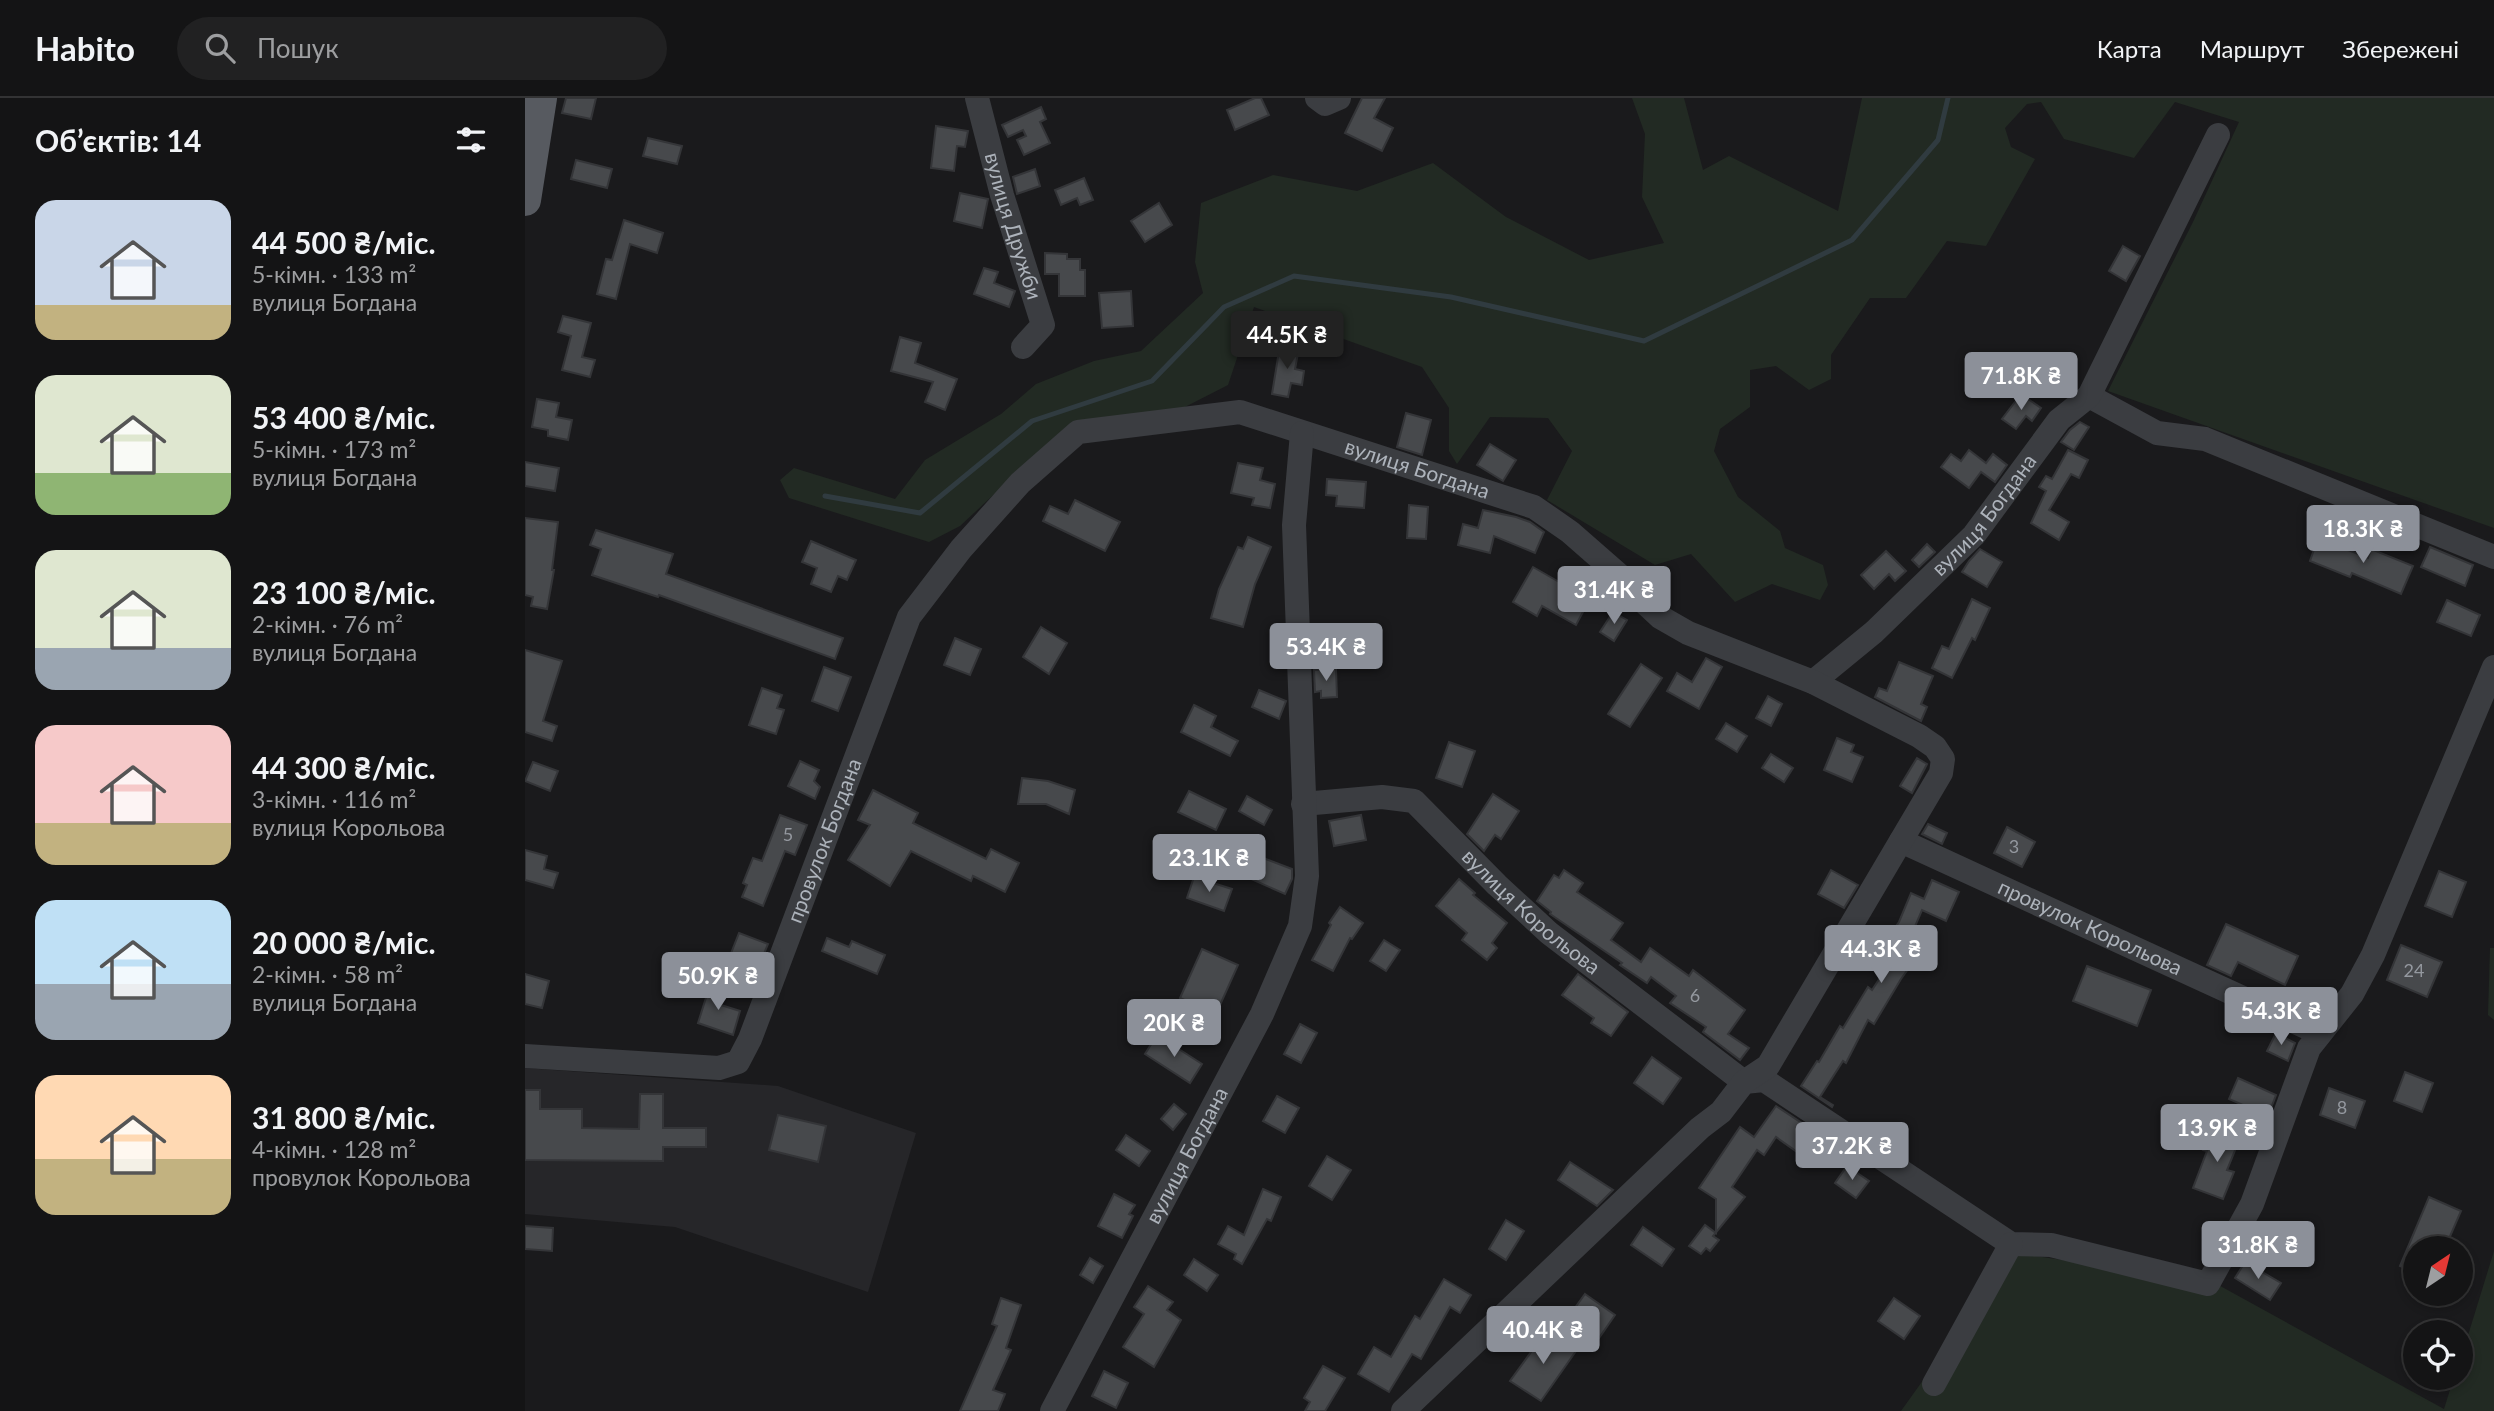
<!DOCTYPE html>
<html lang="uk">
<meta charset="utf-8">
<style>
body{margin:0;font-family:Lato,sans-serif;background:#212122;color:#f1f3f6;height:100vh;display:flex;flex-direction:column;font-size:26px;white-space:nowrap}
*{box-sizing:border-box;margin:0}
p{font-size:23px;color:#9d9ea0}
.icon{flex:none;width:38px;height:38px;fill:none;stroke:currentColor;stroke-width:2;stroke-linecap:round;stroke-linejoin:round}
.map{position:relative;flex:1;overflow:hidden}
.panel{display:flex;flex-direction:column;background:#141415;width:525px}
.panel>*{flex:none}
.needle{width:46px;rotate:35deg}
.tools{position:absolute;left:1878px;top:1138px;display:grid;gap:14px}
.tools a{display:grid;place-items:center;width:70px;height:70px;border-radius:50%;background:#141415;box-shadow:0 4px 10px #0003,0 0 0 2px #333334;font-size:35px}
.price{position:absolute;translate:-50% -60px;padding:0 16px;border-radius:7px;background:#8c9099;color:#fff;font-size:23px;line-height:46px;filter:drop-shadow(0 2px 4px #0008)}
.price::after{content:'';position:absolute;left:50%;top:42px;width:21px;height:16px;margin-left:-10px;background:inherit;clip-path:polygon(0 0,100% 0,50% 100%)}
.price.on{background:#222;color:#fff}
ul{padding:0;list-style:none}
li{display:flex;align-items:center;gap:21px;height:175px;padding:0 35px}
li span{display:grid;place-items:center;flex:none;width:196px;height:140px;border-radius:21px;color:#555}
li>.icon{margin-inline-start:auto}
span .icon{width:84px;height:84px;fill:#fffc;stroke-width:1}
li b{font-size:30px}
h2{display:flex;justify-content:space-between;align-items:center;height:84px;padding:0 35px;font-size:30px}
header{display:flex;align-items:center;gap:42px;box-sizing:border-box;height:98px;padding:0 35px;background:#141415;border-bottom:2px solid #333334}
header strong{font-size:33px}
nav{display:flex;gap:38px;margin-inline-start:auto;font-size:24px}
.search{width:490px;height:63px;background:#212122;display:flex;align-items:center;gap:18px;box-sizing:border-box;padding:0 24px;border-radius:38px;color:#9d9ea0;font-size:26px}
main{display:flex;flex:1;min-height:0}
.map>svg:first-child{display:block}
.built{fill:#262629}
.green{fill:#222a23}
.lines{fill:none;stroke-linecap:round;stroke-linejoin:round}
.stream{stroke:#303b40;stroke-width:5}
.building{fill:#47494c;stroke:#343538;stroke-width:2}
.minor{stroke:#3b3d41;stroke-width:24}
.major{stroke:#575a60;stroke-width:32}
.labels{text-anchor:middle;stroke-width:6;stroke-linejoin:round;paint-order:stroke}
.number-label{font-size:18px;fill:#94989f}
.street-label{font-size:21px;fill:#adb3bb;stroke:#151517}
</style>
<header>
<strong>Habito</strong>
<div class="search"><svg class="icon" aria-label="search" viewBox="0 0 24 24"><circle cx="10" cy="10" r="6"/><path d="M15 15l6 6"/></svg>Пошук</div>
<nav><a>Карта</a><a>Маршрут</a><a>Збережені</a></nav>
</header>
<main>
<section class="panel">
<h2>Об’єктів: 14<svg class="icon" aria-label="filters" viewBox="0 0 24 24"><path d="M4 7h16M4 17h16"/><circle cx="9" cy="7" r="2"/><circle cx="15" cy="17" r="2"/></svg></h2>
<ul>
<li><span style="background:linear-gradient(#c9d6e8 75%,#c2b280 0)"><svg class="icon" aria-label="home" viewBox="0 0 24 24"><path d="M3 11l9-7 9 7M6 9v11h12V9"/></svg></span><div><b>44 500 ₴/міс.</b><p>5-кімн. · 133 m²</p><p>вулиця Богдана</p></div></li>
<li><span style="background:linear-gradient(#dfe7d0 70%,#8fb573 0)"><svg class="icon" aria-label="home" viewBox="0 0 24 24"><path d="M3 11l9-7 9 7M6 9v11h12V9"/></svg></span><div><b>53 400 ₴/міс.</b><p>5-кімн. · 173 m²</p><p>вулиця Богдана</p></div></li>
<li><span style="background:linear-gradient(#dfe7d0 70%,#9aa5b1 0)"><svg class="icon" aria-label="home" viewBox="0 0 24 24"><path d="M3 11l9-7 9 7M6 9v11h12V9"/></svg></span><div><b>23 100 ₴/міс.</b><p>2-кімн. · 76 m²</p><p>вулиця Богдана</p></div></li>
<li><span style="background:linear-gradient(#f6c9c9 70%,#c2b280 0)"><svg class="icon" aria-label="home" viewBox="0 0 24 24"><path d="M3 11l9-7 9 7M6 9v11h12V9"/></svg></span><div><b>44 300 ₴/міс.</b><p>3-кімн. · 116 m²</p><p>вулиця Корольова</p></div></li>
<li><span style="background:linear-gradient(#bfe0f5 60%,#9aa5b1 0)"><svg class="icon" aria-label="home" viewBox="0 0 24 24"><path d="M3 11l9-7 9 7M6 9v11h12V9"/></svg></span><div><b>20 000 ₴/міс.</b><p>2-кімн. · 58 m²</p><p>вулиця Богдана</p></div></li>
<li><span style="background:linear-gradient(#ffd9b3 60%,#c2b280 0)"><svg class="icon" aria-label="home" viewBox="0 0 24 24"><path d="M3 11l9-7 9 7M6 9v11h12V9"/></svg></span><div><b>31 800 ₴/міс.</b><p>4-кімн. · 128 m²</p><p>провулок Корольова</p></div></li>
</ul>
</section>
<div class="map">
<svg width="1969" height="1313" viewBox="0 0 1969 1313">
<rect width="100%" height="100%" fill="#1a1a1c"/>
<polygon class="built" points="0,970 253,988 391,1035 343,1194 150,1129 0,1116"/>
<g class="green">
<polygon points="1107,0 1159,0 1178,72 1204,58 1313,113 1337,0 1969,0 1969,430 1583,293 1668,124 1714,24 1650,4 1609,60 1539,41 1516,4 1502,6 1480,30 1486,49 1510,61 1461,148 1422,143 1381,200 1345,200 1306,257 1306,281 1284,292 1251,268 1225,272 1225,309 1195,331 1189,353 1213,399 1255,433 1260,450 1298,467 1303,487 1295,502 1247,486 1210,504 1166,456 1130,467 1022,402 1047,353 1023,320 965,319 932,366 924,353 924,310 897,269 729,209 703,287 658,310 538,332 435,428 404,444 264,400 255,382 269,370 370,401 400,362 476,316 511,286 569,263 616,253 678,195 670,164 676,105 748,77 832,93 908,65 981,119 1064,162 1139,145 1117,99 1120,36"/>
<polygon points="1965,850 1969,850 1969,922 1963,917"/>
<polygon points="1969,1153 1969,1313 1376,1313 1489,1155 1688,1184 1919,1311 1929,1279 1936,1279 1936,1260"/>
</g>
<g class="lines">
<polyline class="stream" points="300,398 395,415 507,323 627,283 699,209 769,178 926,199 1119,243 1327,142 1413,42 1423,0"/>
</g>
<g class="building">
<polygon points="41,0 71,0 66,21 37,15"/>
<polygon points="730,0 736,0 744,17 710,32 702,12"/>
<polygon points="837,0 860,0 849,20 868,30 857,53 820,35"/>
<polygon points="516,9 521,21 515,24 525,45 499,57 492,42 501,38 498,32 483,39 477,27"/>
<polygon points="411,28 443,33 440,49 432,48 429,73 406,70"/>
<polygon points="123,40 157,48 152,66 118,58"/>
<polygon points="51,62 87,71 82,90 46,81"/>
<polygon points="510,71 515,88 492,96 488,79"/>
<polygon points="559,80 568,102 555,107 552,100 536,107 530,92"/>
<polygon points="435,95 463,101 457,130 429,123"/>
<polygon points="634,105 647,127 620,144 606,123"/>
<polygon points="99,122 138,135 132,155 105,146 91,201 72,196 81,161 87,162"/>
<polygon points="1598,148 1615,158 1601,183 1584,173"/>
<polygon points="520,155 542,156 542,161 555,161 555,172 560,172 560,198 534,198 534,176 520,176"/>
<polygon points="459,170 473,174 469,185 490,193 484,209 449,196"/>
<polygon points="606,193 608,228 577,230 574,195"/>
<polygon points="38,218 66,225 57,259 70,262 65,279 37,272 46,238 33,234"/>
<polygon points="375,239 396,245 390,265 432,281 420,312 400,304 408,284 366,273"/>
<polygon points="755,247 774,250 770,271 779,273 777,287 766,285 763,299 747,296"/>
<polygon points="1496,296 1516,310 1507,323 1501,318 1491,331 1477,321"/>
<polygon points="12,301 34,305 31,319 47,322 43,342 23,338 23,332 7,329"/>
<polygon points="881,315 906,322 897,357 872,349"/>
<polygon points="1555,324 1564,329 1549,352 1536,344 1545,332"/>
<polygon points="965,346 991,362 978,383 952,367"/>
<polygon points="1444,352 1461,365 1468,356 1482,367 1470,384 1456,374 1444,390 1416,369 1426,356 1436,363"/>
<polygon points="1543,352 1563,362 1554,380 1546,376 1524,412 1544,424 1534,442 1506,425 1521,393 1514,389 1521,378 1527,381"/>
<polygon points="0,364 34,370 30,393 0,388"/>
<polygon points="713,365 738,370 735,382 750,386 745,410 727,407 729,400 706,395"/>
<polygon points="802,381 841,384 839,410 811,408 812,398 801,397"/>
<polygon points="550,402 595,424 580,453 518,423 525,408 543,416"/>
<polygon points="884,407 903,409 901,441 882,440"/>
<polygon points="958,412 991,419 1005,424 1019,434 1010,455 969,438 965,455 933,447 938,426 953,430"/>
<polygon points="0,420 33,424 27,472 29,472 22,511 6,508 8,499 0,497"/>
<polygon points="71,432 148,456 141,476 318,540 310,561 134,497 133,499 67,477 76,451 65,447"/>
<polygon points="723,439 746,449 730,486 718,529 686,520 694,491 713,449 718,451"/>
<polygon points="1793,440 1843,460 1846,451 1888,468 1876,496 1827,475 1825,479 1785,463"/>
<polygon points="286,443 331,462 322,482 313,478 306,494 286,486 292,470 277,464"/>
<polygon points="1402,446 1410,454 1394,469 1387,462"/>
<polygon points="1905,449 1948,467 1940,488 1896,469"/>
<polygon points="1455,451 1477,464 1462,489 1437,474 1444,463"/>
<polygon points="1361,453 1381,473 1370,483 1364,476 1349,491 1336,477"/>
<polygon points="1008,469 1055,496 1049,506 1059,512 1051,527 1017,508 1012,518 988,504"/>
<polygon points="1447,501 1465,510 1450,542 1447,540 1427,580 1407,570 1417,548 1424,551"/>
<polygon points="1922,502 1955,517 1946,538 1912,524"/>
<polygon points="1088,514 1102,522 1089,543 1075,534"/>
<polygon points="516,529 542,545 524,576 498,559"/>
<polygon points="430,540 456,551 445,577 419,567"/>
<polygon points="0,552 37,563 18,623 32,628 27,643 0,634"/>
<polygon points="1181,560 1197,569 1174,611 1142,593 1152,575 1167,584"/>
<polygon points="1374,564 1408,578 1396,606 1402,609 1396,623 1350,599 1354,590 1362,593"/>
<polygon points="1116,566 1137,580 1105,629 1083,616"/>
<polygon points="299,569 326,579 313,613 287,603"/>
<polygon points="811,571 812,599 796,600 796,593 790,594 789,572"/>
<polygon points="237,590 257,597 252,610 259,612 251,636 224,627"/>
<polygon points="734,592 761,603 754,621 727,609"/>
<polygon points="1243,598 1257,606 1246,628 1231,620"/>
<polygon points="669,607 691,618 686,629 713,643 705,658 656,634"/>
<polygon points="1201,625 1222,638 1212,654 1191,641"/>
<polygon points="1312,640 1329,647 1326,654 1338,659 1327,684 1299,672"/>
<polygon points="924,644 950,653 937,689 911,680"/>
<polygon points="1246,656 1268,670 1259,684 1237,670"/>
<polygon points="1392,660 1402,666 1387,695 1375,688"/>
<polygon points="275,663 294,672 289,683 295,689 290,701 263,688"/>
<polygon points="8,664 33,673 25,693 0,683"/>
<polygon points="497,680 523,683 550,692 544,716 521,706 493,706"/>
<polygon points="348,692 393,715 388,725 461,761 466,751 494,765 480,794 448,778 446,783 386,753 365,788 323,762 345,727 333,722"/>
<polygon points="664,693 701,711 691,732 653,714"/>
<polygon points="968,696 994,713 976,741 970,737 959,753 942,736"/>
<polygon points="722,698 747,712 739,727 714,713"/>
<polygon points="255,717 282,727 270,757 260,753 238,808 217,799 222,787 218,785 228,760 237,763"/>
<polygon points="836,717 841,742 809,748 804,723"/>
<polygon points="1403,726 1422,735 1417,746 1397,736"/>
<polygon points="1482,729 1510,744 1497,769 1469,755"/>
<polygon points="0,752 22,758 19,771 33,775 28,790 0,782"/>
<polygon points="733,758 767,771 767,781 760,796 724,780"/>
<polygon points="1039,772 1058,785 1052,794 1098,825 1086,842 1116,864 1125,850 1164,878 1168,872 1220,912 1203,936 1224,950 1215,962 1178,934 1181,929 1145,905 1151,898 1126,879 1122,885 1095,867 1097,865 1028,818 1025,816 1026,814 1012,803 1029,777 1034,780"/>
<polygon points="1306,772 1333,787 1319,810 1293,796"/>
<polygon points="1914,773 1941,784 1927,819 1900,808"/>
<polygon points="669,779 707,791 699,813 662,800"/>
<polygon points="934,781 950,795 948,797 982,825 967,845 972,850 962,862 937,842 942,835 911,808"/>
<polygon points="1407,782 1434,794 1421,823 1397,812 1385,840 1399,849 1376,881 1349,926 1343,922 1321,965 1318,963 1295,999 1308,1007 1307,1009 1276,988 1292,963 1294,964 1315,928 1318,930 1343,889 1347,892 1374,851 1361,842 1374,824 1386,795 1399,801"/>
<polygon points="815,809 838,825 827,841 825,840 808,873 787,862 806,827 804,825"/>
<polygon points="1701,826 1773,858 1760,887 1713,864 1706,878 1682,867"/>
<polygon points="214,835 243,846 231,875 203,863"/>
<polygon points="302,840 324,849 327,843 360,857 352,876 297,853"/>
<polygon points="859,842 875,852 861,873 845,863"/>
<polygon points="1876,847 1917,864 1902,899 1862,882"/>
<polygon points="677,851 713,867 691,916 655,900"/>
<polygon points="1562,868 1626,892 1612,928 1548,903"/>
<polygon points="0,876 24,883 17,910 0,906"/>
<polygon points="1053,876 1103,914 1086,938 1066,925 1069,920 1037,897"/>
<polygon points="185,887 200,892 196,907 215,913 208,937 173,925"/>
<polygon points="775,926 792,935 776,965 759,956"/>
<polygon points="1751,935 1770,945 1763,963 1742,953"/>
<polygon points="632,937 677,966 665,985 620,956"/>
<polygon points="1127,959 1156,980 1138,1006 1109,985"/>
<polygon points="1880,974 1908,985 1897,1014 1869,1003"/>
<polygon points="1713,980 1751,997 1743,1018 1704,1001"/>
<polygon points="1804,990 1840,1003 1830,1030 1795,1017"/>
<polygon points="0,992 15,992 15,1011 57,1011 57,1030 114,1031 115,996 138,996 138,1030 181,1030 181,1049 138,1049 138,1063 0,1062"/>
<polygon points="752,998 774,1010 760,1035 738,1023"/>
<polygon points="649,1006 661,1016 648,1032 636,1021"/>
<polygon points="1251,1008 1298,1039 1282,1061 1251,1039 1239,1057 1232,1052 1207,1089 1220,1099 1188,1138 1194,1142 1185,1153 1181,1150 1176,1156 1164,1148 1180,1127 1191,1135 1191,1101 1174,1090 1215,1029 1229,1039"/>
<polygon points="253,1017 301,1028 293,1064 244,1052"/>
<polygon points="1687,1029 1715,1040 1702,1072 1709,1074 1698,1101 1668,1090 1682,1053 1678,1052"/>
<polygon points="601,1037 625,1053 614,1068 591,1052"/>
<polygon points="802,1058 826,1072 807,1102 784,1088"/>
<polygon points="1045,1064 1088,1092 1072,1108 1033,1082"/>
<polygon points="1322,1068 1344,1083 1331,1100 1310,1085"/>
<polygon points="738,1091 756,1099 746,1123 742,1121 717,1166 709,1161 711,1156 693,1146 703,1128 719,1137"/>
<polygon points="589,1096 610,1107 604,1116 608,1118 597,1140 573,1128"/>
<polygon points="1904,1099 1936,1113 1920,1150 1890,1150 1890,1174 1875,1168"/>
<polygon points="981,1122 999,1133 981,1162 964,1151"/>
<polygon points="0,1128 28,1130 27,1153 0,1151"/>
<polygon points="1118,1129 1149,1151 1137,1168 1106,1147"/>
<polygon points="565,1160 578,1168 568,1185 555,1177"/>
<polygon points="669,1161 693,1177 682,1193 659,1177"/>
<polygon points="1720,1164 1756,1185 1745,1202 1710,1180"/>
<polygon points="919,1181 946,1197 935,1215 925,1209 896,1261 887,1256 864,1294 833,1276 849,1249 866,1259 890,1218 895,1221"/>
<polygon points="623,1188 648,1204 642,1212 656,1222 629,1269 598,1249 619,1216 609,1209"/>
<polygon points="1060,1196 1090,1217 1074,1240 1055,1227 1059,1222 1047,1214"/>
<polygon points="476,1200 496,1207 481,1250 486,1252 468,1292 480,1296 473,1313 435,1313 472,1228 467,1226"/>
<polygon points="1369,1200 1395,1218 1379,1241 1353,1223"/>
<polygon points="1022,1232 1051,1253 1016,1303 985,1283"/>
<polygon points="798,1268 820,1280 800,1313 780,1313 785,1304 779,1300"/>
<polygon points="579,1273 603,1285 591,1310 567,1298"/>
</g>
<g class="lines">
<g class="minor">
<path id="s1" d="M452,0L477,97L518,227L498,249"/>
<polyline points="792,0 800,6 814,0"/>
<polyline points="1564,298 1632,335 1680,341 1969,459"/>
<path id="s2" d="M1288,584L1349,534L1449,437L1534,322L1564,298L1693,37"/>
<path id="s3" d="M778,706L857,699L889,703L972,787L1024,835L1219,984L1239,982L1486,1146L1526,1147L1683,1186L1727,1106L1784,950L1827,896L1848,857L1969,569"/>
<path id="s4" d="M1376,743L1794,935"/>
<path id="s5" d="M0,958L194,970L213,964L225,941L384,519L436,451L495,385L553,334L715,314L1009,409L1045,434L1109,490L1121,506L1135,519L1163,535L1288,584L1394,638L1410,649L1418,661L1416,675L1243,968L1219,984L1196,1014L1175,1030L878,1313"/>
<polyline points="1409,1286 1486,1146"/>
<path id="s6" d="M527,1313L737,916L775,828L782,778L769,427L777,335"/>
</g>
<polyline class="major" points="0,102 16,0"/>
</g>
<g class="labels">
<g class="number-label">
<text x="263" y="743">5</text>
<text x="1489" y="755">3</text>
<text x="1889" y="879">24</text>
<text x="1170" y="904">6</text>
<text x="1817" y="1016">8</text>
</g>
<g class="street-label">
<text dy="7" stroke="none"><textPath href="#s1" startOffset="133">вулиця Дружби</textPath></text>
<text dy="7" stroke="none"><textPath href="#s5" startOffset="1292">вулиця Богдана</textPath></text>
<text dy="7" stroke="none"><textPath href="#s2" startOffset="240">вулиця Богдана</textPath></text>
<text dy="7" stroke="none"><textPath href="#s5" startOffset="452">провулок Богдана</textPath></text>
<text dy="7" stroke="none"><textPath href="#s3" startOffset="273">вулиця Корольова</textPath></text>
<text dy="7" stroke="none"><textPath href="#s4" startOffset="208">провулок Корольова</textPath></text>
<text dy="7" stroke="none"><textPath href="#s6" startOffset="289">вулиця Богдана</textPath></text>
</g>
</g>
</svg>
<div class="tools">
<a><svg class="needle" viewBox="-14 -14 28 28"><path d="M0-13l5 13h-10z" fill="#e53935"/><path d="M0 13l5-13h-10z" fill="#9d9ea0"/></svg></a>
<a><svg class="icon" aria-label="locate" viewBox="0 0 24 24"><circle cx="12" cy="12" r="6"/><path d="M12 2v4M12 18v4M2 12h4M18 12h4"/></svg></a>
</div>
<b class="price on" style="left:762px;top:273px">44.5K ₴</b>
<b class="price" style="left:1496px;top:314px">71.8K ₴</b>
<b class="price" style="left:1838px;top:467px">18.3K ₴</b>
<b class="price" style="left:1089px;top:528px">31.4K ₴</b>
<b class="price" style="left:801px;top:585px">53.4K ₴</b>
<b class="price" style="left:684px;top:796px">23.1K ₴</b>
<b class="price" style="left:1356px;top:887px">44.3K ₴</b>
<b class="price" style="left:193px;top:914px">50.9K ₴</b>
<b class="price" style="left:1756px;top:949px">54.3K ₴</b>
<b class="price" style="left:649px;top:961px">20K ₴</b>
<b class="price" style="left:1692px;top:1066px">13.9K ₴</b>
<b class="price" style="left:1327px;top:1084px">37.2K ₴</b>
<b class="price" style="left:1733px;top:1183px">31.8K ₴</b>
<b class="price" style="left:1018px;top:1268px">40.4K ₴</b>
</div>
</main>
